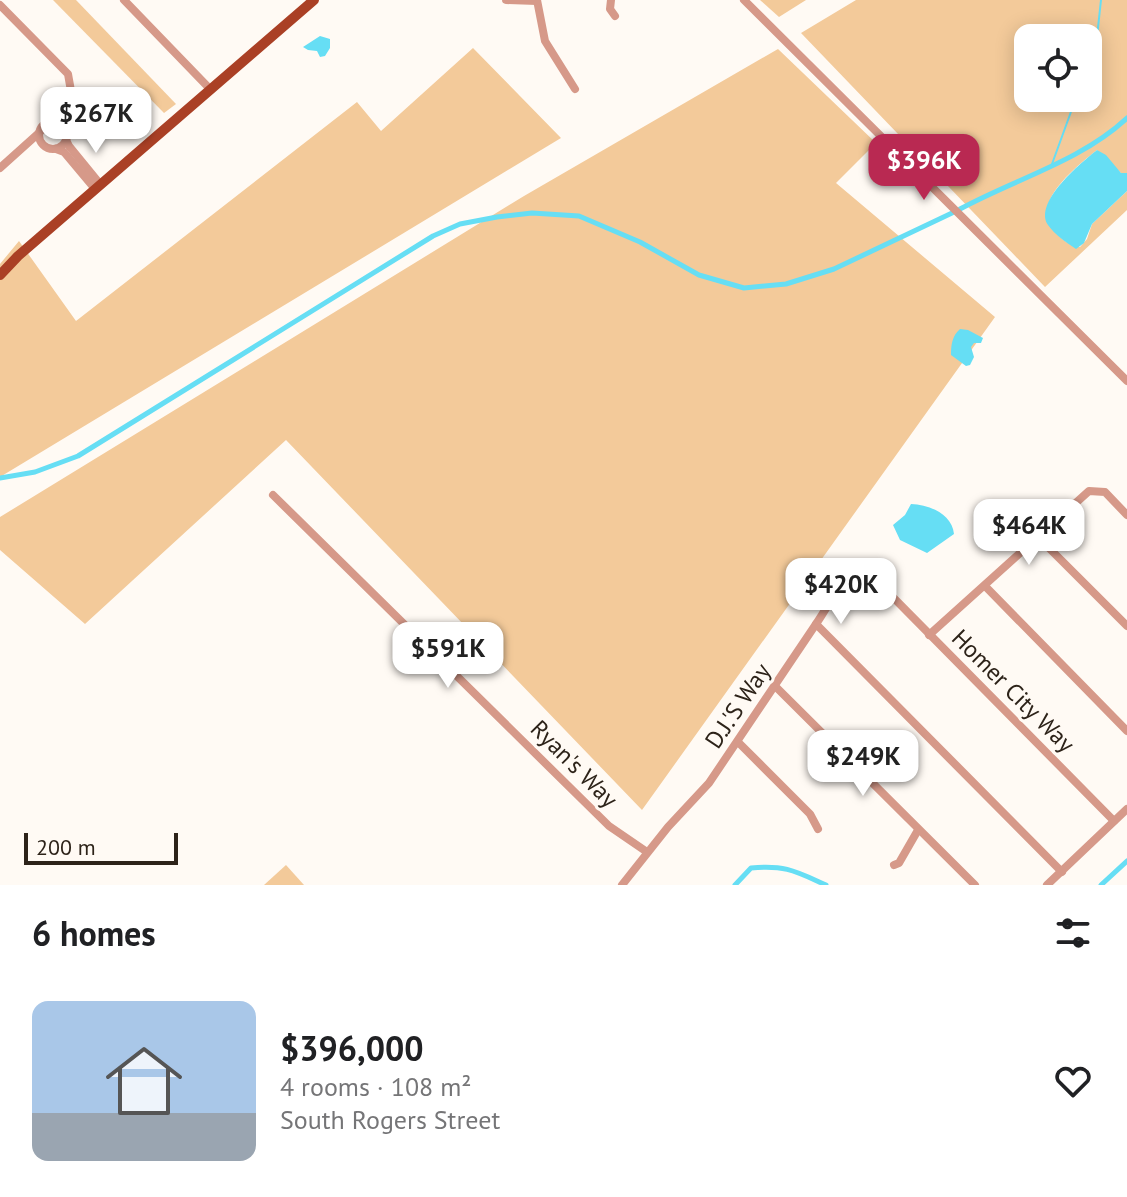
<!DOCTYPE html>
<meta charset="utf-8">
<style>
body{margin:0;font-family:"PT Sans",sans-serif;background:#f6f6f6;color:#202124;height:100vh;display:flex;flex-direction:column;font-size:30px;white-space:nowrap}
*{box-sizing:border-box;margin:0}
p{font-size:26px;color:#757577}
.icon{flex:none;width:44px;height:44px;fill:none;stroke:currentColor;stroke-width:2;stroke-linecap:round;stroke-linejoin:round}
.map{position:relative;height:885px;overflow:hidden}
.drawer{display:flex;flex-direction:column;background:#fff;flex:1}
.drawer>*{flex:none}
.buttons{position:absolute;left:1014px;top:24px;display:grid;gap:16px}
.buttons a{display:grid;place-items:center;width:88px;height:88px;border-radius:16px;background:#fff;box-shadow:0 4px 20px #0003;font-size:40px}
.scale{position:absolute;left:24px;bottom:20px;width:154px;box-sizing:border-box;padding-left:8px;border:4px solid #2d2319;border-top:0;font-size:22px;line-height:28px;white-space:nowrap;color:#2d2319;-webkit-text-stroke:6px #fffaf4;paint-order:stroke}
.price{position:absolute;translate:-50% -68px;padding:0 18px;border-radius:16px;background:#fff;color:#222;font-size:26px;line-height:52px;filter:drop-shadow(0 2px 4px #0008)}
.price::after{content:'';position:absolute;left:50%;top:48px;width:24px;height:18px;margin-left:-12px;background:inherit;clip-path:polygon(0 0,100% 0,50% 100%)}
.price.selected{background:#b92952;color:#fff}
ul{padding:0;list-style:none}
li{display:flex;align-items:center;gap:24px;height:200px;padding:0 32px}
li span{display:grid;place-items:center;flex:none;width:224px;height:160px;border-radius:16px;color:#555}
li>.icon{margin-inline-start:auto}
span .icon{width:96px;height:96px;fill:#fffc;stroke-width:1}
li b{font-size:34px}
h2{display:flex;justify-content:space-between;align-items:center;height:96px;padding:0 32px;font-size:34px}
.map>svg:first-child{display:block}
.green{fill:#f3ca9a;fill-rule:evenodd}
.water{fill:#66def4}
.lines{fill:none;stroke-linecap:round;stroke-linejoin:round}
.stream{stroke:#66def4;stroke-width:2}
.canal{stroke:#66def4;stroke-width:5}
.minor{stroke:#d69989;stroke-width:8}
.major{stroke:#aa4025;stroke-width:10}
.labels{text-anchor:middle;stroke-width:6;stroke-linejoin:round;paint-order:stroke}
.street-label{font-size:24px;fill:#2d2319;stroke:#fffaf4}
</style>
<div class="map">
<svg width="1127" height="885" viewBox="0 0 1127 885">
<rect width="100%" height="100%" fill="#fffaf4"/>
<g class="green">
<polygon points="53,0 76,0 176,104 164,113"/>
<polygon points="760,0 806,0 779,17"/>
<path d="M856,0H1127V173H1121L1097,150C1077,166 1028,204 1054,231C1061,239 1070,246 1080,247L1087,239L1092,224L1127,191V210L1045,287L801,33ZM1028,38H1088V98H1028Z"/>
<polygon points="473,48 561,138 0,477 0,264 19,241 76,321 357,102 381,131"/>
<polygon points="778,49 876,143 836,183 995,317 642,810 286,440 85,624 0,550 0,517 524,196"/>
<polygon points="286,865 304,885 264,885"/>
</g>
<g class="water">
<polygon points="320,36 330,39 330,48 325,56 320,57 317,51 308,50 303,47"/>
<path d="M1097,150L1106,155L1121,173H1127V191L1092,224L1084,243L1076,249C1067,243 1054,234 1048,225C1033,202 1082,162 1097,150Z"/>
<path d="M960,329L968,330L983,338L981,343H974L971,347L974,357L970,365L966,366L951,355C951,345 952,336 960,329Z"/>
<path d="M911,504C930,505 952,514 954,534L927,553L900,540L893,525L905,515Z"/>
</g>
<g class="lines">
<g class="stream">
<polyline points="1088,66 1096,46 1101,0"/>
<polyline points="1052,164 1076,98"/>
</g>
<g class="canal">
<path d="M960,209C1015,179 1081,161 1127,118"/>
<polyline points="0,478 35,472 78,456 433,236 460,224 497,217 532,213 579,216 640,242 699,275 744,288 786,284 834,269 952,213"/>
<path d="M735,885L751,868C786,865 795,871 826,885"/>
<polyline points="1101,885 1127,861"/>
</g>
<g class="minor">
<polyline points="124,0 210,89"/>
<polyline points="506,0 537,1"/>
<polyline points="537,0 545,41 575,89"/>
<polyline points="611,0 610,9 615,16"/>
<polyline points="744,0 1127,381"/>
<polyline points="0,5 68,74 71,91 67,132"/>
<circle cx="53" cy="135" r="14"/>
<polyline points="66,140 69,146 100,184"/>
<polyline points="56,149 64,152 95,189"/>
<polyline points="0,168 40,132"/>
<polyline points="273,495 609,826 647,852"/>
<polyline points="1038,537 1127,626"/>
<polyline points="985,586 1127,731"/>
<path d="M816,624C831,603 843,569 874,578L1114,821"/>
<polyline points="929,635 1089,491 1105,492 1127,515"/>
<polyline points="776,687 975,885"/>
<polyline points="738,742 810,814 818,829"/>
<polyline points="894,865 899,863 918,830"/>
<polyline points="622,885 668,827 709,783 816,624 1062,872"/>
<polyline points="1047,885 1127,809"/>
</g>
<polyline class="major" points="0,275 18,256 314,0"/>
</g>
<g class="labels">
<g class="street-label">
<text transform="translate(1013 691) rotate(45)" y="8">Homer City Way</text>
<text transform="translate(738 706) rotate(-56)" y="8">D.J.'S Way</text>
<text transform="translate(574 764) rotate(45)" y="8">Ryan's Way</text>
</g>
</g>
</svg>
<div class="buttons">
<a><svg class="icon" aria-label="locate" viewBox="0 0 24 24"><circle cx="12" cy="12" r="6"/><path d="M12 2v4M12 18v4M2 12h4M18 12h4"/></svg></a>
</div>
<div class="scale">200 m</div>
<b class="price" style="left:96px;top:155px">$267K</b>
<b class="price selected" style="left:924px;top:202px">$396K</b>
<b class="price" style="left:1029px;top:567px">$464K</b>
<b class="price" style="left:841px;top:626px">$420K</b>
<b class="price" style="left:448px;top:690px">$591K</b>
<b class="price" style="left:863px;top:798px">$249K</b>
</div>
<section class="drawer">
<h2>6 homes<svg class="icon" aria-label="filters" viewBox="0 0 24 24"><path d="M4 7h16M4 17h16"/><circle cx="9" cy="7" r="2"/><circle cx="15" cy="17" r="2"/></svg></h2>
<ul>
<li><span style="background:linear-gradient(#a9c7e8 70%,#9aa5b1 0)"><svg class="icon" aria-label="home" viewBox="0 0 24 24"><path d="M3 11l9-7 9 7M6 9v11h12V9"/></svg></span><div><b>$396,000</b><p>4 rooms · 108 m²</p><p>South Rogers Street</p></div><svg class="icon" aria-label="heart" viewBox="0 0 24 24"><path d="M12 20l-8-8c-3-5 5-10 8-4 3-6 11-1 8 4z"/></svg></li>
</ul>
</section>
